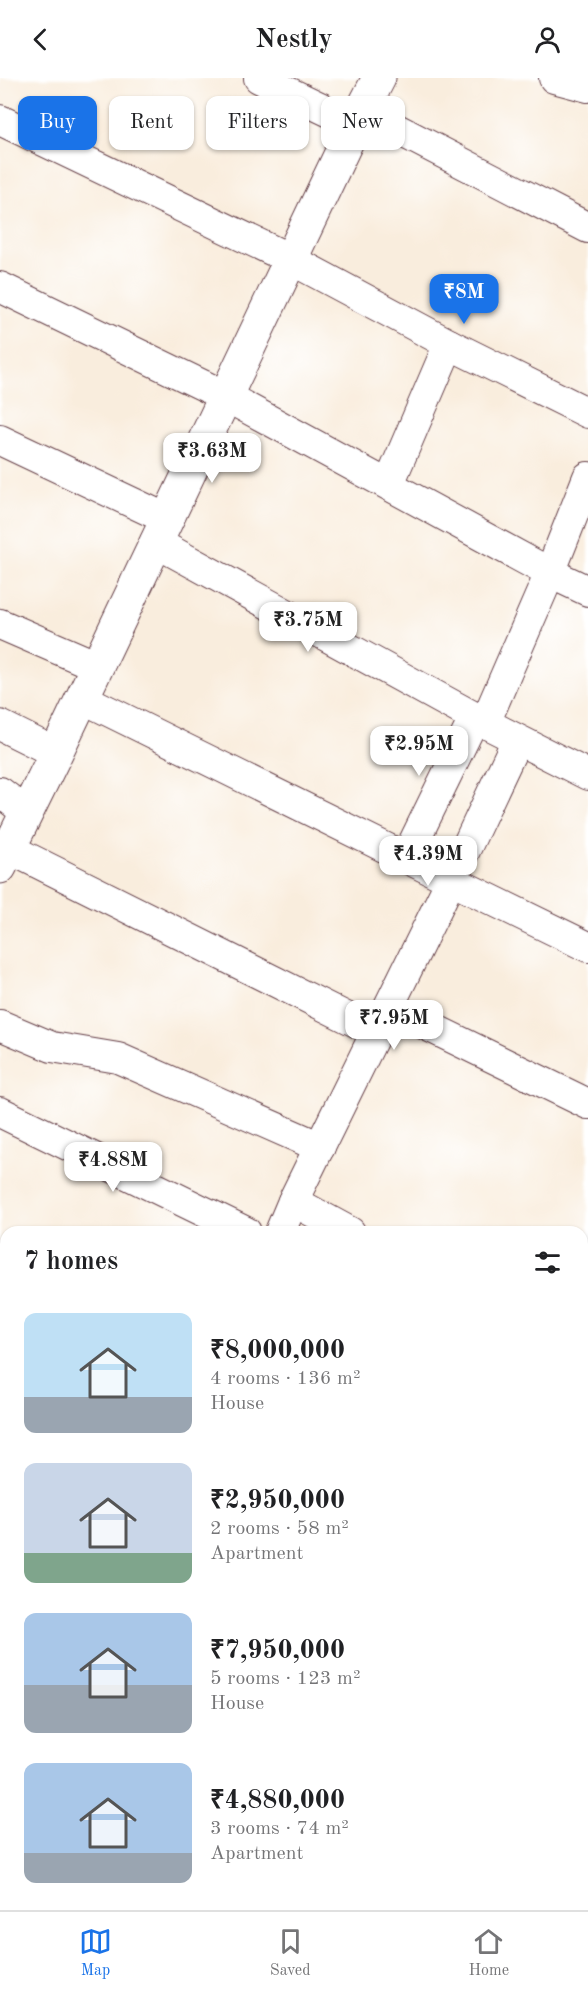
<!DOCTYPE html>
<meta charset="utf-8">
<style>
body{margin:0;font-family:"Old Standard TT",serif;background:#f2f2f2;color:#202124;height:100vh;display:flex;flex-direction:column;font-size:22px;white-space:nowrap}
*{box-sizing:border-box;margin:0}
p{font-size:20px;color:#757577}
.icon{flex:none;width:33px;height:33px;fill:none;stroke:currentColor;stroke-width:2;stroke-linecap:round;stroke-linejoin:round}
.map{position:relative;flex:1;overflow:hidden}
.details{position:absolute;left:0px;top:1148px;width:588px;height:686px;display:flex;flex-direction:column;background:#fff;border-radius:18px 18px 0 0;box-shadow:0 2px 4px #0004}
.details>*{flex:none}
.hud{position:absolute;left:18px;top:18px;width:552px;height:54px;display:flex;gap:12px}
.price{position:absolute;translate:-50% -51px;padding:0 14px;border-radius:12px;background:#fff;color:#222;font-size:20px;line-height:39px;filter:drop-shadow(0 2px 3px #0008)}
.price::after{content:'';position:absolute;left:50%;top:36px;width:18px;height:14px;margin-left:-9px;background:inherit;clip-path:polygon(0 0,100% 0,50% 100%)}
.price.on{background:#1a73e8;color:#fff}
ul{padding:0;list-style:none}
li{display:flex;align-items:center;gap:18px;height:150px;padding:0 24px}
li span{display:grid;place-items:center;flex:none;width:168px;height:120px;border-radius:12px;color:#555}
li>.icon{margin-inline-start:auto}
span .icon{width:72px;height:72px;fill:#fffc;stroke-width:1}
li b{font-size:26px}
h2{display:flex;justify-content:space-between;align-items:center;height:72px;padding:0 24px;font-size:26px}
.tag{padding:0 21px;border-radius:12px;background:#fff;box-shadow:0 2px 4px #0004;font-size:21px;line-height:54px}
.tag.on{background:#1a73e8;color:#fff}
header{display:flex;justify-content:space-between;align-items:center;height:78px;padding:0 24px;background:#fff;font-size:27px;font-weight:700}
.tabs{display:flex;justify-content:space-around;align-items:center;height:84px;border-top:2px solid #e0e0e0;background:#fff;font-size:16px;color:#757577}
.tabs a{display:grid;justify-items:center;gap:3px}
.tabs .on{color:#1a73e8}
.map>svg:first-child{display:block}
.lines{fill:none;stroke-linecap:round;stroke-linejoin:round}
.minor-casing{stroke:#643e46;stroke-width:32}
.tertiary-casing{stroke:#643e46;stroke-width:35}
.minor{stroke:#fff;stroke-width:30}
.tertiary{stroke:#fff;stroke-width:33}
</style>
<header><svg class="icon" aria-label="back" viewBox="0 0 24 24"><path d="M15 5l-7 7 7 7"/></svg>Nestly<svg class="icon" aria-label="person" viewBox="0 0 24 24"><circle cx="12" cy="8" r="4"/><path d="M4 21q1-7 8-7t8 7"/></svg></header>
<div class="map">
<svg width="588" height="1832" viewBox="0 0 588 1832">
<rect width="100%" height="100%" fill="#fff"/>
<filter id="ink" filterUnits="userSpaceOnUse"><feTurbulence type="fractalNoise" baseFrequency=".0167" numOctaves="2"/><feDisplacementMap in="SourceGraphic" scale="12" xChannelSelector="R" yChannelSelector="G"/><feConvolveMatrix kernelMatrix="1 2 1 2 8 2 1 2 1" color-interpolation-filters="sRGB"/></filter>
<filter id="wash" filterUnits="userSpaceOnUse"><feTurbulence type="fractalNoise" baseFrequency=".008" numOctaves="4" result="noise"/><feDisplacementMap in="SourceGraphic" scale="24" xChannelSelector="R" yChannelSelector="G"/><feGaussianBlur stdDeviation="1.35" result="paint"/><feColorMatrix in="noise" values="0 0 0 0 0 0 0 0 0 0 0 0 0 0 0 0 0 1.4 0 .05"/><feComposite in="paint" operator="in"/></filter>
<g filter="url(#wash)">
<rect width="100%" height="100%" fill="#f9eddd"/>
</g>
<g filter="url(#ink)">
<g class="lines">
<g class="minor-casing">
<g id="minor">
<polyline points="259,0 355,46"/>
<polyline points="554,0 588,9"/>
<polyline points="362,33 588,150"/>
<polyline points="0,42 290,181 449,266 389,406"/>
<polyline points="0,209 225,318 550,495 588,513"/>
<polyline points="449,266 588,335"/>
<polyline points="0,362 167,441"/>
<polyline points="588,399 550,495 485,645 588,697"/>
<polyline points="155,464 485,645"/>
<polyline points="0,546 97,588"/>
<polyline points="82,620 451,802 293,1123"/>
<polyline points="0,647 56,675"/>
<polyline points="517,662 451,802 588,869"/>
<polyline points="0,714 26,734"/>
<polyline points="0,766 376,954"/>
<polyline points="406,780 475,639"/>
<polyline points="389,929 588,1026"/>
<polyline points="0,947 52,969 118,980 320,1069"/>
<polyline points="0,1034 246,1154"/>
<polyline points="280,1154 293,1123 350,1154"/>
<polyline points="0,1213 6,1216"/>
<polyline points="582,1452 588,1455"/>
<polyline points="0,1489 6,1492"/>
<polyline points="0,1679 6,1682"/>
<polyline points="303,1827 313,1832"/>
<polyline points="88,1832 91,1827"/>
</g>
</g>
<g class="tertiary-casing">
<polyline id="tertiary" points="0,789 56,675 355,46 379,0"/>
</g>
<use href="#minor" class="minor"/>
<use href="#tertiary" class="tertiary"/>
</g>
</g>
</svg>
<b class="price on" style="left:464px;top:247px">₹8M</b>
<b class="price" style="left:212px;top:406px">₹3.63M</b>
<b class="price" style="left:308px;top:575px">₹3.75M</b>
<b class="price" style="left:419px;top:699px">₹2.95M</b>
<b class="price" style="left:428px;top:809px">₹4.39M</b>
<b class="price" style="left:394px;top:973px">₹7.95M</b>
<b class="price" style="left:113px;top:1115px">₹4.88M</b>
<div class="hud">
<a class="tag on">Buy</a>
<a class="tag">Rent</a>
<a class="tag">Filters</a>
<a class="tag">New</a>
</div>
<section class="details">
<h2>7 homes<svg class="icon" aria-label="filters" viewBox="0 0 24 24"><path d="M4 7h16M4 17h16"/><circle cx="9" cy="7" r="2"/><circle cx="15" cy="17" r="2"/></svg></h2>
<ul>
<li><span style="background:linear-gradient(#bfe0f5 70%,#9aa5b1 0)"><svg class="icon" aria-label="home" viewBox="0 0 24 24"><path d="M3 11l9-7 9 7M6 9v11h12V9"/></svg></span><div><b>₹8,000,000</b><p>4 rooms · 136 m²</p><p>House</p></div></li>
<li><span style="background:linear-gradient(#c9d6e8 75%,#7fa58c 0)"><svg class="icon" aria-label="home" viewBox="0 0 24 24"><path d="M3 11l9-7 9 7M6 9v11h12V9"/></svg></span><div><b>₹2,950,000</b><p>2 rooms · 58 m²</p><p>Apartment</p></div></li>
<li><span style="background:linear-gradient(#a9c7e8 60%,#9aa5b1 0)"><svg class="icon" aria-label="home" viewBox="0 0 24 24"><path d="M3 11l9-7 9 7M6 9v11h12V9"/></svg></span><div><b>₹7,950,000</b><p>5 rooms · 123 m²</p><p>House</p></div></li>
<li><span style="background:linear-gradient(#a9c7e8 75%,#9aa5b1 0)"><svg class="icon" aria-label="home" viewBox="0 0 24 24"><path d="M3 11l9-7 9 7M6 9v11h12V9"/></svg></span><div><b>₹4,880,000</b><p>3 rooms · 74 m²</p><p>Apartment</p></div></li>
</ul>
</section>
</div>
<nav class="tabs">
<a class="on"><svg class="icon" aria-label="map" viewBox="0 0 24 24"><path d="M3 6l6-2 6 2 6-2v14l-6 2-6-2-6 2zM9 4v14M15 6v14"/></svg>Map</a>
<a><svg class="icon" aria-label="saved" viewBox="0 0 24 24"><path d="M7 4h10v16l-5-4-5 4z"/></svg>Saved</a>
<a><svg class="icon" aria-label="home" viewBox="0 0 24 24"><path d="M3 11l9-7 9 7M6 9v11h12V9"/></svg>Home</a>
</nav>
